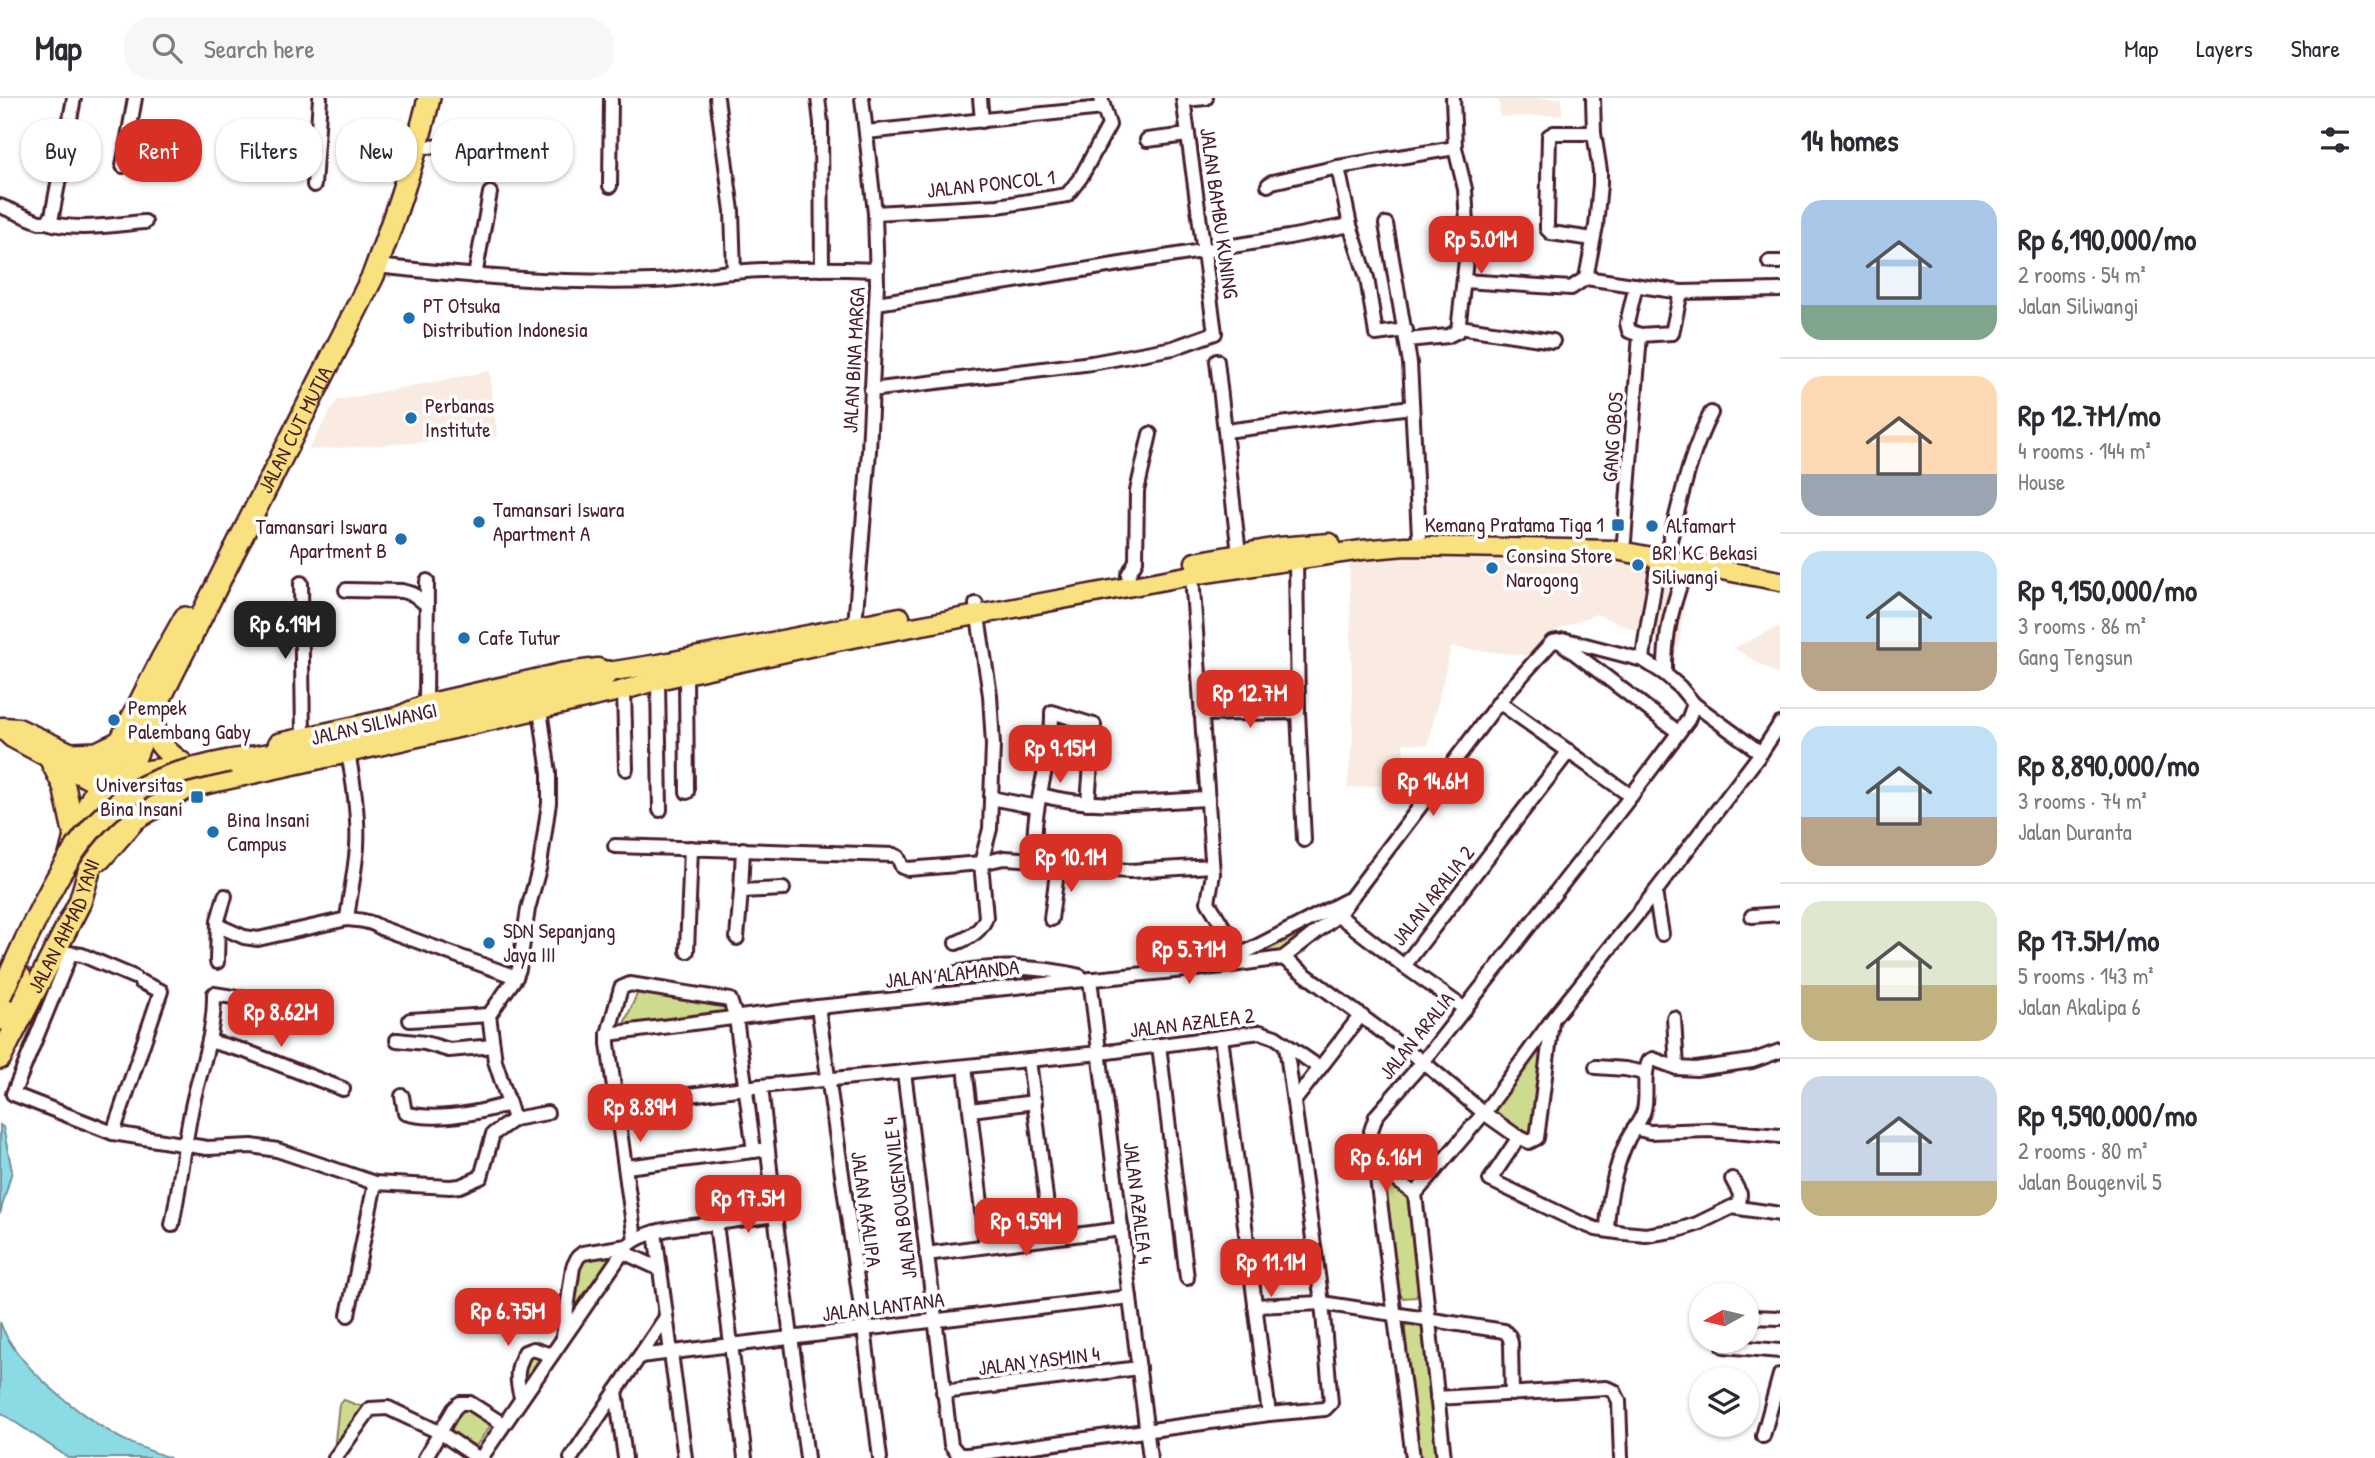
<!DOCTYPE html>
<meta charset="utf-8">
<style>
body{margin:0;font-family:"Patrick Hand",sans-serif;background:#f7f7f7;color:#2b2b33;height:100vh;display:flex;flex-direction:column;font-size:26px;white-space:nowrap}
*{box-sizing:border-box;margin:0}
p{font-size:23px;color:#7c7c81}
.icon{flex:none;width:38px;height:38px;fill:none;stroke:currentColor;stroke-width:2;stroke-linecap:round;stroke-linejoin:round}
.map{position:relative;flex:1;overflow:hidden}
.panel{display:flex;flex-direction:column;background:#fff;width:595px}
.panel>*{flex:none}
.guide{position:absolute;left:21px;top:21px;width:665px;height:63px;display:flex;gap:14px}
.needle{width:46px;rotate:262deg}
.fabs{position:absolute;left:1689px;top:1185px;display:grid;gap:14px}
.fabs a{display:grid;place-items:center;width:70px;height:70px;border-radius:50%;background:#fff;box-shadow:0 2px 5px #0004;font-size:35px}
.price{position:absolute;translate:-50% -60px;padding:0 16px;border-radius:14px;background:#d93025;color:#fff;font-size:23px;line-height:46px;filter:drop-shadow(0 2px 4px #0008)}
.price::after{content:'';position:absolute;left:50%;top:42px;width:21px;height:16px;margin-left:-10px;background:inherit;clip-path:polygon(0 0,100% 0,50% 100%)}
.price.selected{background:#222;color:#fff}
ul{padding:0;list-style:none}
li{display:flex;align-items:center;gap:21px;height:175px;padding:0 21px}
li+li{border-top:2px solid #e1e1e2}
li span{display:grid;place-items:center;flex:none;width:196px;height:140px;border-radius:21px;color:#555}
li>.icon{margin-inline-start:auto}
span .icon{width:84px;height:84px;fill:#fffc;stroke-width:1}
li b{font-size:30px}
h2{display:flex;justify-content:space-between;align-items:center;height:84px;padding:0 21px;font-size:30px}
.chip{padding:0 24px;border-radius:28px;background:#fff;box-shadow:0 2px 5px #0004;font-size:24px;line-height:63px}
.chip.selected{background:#d93025;color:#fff}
header{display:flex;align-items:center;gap:42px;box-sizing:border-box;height:98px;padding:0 35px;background:#fff;border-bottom:2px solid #e1e1e2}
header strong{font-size:33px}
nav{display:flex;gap:38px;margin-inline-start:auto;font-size:24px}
.search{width:490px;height:63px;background:#f7f7f7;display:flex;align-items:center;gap:18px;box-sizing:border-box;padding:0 24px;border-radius:28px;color:#7c7c81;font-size:26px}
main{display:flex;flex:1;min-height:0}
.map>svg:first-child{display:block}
.built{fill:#f9ebe2}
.green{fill:#cddb8e;stroke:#8c7d5c;stroke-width:2}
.water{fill:#8bdbe5;stroke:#71909b;stroke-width:2}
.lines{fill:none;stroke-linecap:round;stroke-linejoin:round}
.street-casing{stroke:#4a1f2b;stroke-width:18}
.primary-casing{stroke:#4a1f2b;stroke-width:23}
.highway-casing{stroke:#4a1f2b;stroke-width:26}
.street{stroke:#fff;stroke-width:12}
.primary{stroke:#fae180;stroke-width:18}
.highway{stroke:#fae180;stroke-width:21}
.highway-bridge-casing{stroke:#4a1f2b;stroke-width:26;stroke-linecap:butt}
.highway-bridge{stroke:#fae180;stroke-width:21}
.poi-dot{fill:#1f6fb2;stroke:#fff;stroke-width:2.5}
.labels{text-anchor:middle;stroke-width:7;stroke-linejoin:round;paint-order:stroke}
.street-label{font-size:21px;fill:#4a1f2b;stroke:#fff}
.poi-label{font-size:21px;fill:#4a1f2b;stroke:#fff;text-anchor:start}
</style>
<header>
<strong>Map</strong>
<div class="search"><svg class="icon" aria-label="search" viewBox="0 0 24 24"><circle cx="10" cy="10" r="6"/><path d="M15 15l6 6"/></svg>Search here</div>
<nav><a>Map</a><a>Layers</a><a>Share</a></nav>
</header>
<main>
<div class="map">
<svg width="1780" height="1360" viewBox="0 0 1780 1360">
<rect width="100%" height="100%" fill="#fff"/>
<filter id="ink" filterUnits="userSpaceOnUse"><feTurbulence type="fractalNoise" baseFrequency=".0143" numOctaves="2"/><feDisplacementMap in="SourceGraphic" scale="14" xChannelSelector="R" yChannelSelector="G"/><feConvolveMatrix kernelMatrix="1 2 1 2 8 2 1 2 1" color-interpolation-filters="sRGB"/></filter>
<g filter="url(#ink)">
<g class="built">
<polygon points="1499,0 1562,0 1562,17 1500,19"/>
<polygon points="490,273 497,339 308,352 337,302"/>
<polygon points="1405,448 1689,465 1679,550 1596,516 1561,530 1529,558 1451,549 1428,647 1403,645 1407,686 1347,690 1353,636 1349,456"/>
<polygon points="1780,528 1780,578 1734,550"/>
</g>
<g class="green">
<polygon points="1330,813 1302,842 1283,853 1246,858"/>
<polygon points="639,891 727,900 728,913 624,926"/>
<polygon points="1545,937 1535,1037 1523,1038 1492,1010"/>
<polygon points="1388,1081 1407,1099 1419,1191 1416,1199 1403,1200 1399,1194 1385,1084"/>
<polygon points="614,1154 612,1158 568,1219 578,1162"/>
<polygon points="1416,1224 1421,1225 1438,1359 1420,1360 1404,1230 1408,1225"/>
<polygon points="524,1252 546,1252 520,1291"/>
<polygon points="344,1302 363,1309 334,1352 339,1306"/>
<path d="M459,1308L496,1320L476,1348C451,1335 444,1335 459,1308Z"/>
</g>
<g class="water">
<polygon points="0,1027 3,1029 12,1073 0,1116"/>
<path d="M0,1224C15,1267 76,1314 115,1337C131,1347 152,1353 170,1360H69L0,1314Z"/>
</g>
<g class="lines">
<g class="street-casing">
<g id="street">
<polyline points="717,0 732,113 734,174"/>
<polyline points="818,0 821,25 822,171"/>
<polyline points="980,0 982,23"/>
<polyline points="1184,2 1206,0"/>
<polyline points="866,34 1103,10"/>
<polyline points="1147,42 1188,37"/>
<polyline points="418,49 516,47"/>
<polyline points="123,68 135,0"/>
<polyline points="1338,69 1350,127"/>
<polyline points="314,87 320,0"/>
<polyline points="1268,87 1272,84 1338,69 1455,50"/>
<polyline points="610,88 611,0"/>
<polyline points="0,108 39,124 46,124 52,118 74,0"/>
<polyline points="875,115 998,108 1067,97 1081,79 1109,27 1101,0"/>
<path d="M46,124C78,134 113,126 145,124"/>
<polyline points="1386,126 1410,265 1419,438"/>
<polyline points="1593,141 1551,135 1547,131 1547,125 1549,38 1554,35 1594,35"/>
<polyline points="1769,164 1780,164"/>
<path d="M377,168C468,178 561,186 653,183C680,182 706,176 733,174C780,170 829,170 877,172"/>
<polyline points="475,178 490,95"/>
<polyline points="1586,180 1681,194 1780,192"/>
<polyline points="1586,180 1596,128 1600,86 1600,73 1594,35 1593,0"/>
<polyline points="1464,183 1571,190 1586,180"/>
<polyline points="1636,187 1627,225 1629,233 1640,237 1672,235 1681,194"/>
<polyline points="877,205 1289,139 1350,127 1367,180 1376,236 1406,232"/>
<polyline points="1459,229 1553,243"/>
<polyline points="1407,242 1448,238 1458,233 1468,144 1465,91 1455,50 1453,0"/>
<polyline points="1217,263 1239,456"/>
<polyline points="871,292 1092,265 1173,250 1215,235 1183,0"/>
<polyline points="1226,333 1411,309"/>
<polyline points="1624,443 1640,237"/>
<path d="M1668,450C1680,405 1689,357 1711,315"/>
<polyline points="1296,460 1298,614 1304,742"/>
<polyline points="1128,477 1136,463 1137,393 1150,336"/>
<polyline points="1192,477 1213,776 1208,804 1240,856"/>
<polyline points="301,485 303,640"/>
<polyline points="346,492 402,493 413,496 427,507"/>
<polyline points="855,527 869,353 877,185 875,115 862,0"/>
<polyline points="1559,543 1678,634"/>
<path d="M1643,562C1646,528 1655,494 1658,459"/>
<polyline points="686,576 687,694"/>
<path d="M1665,576C1664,537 1673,501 1689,465"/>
<polyline points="658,582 660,712"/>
<polyline points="624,592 626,671"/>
<polyline points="1499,604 1631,698"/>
<polyline points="426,606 427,483"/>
<polyline points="1201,616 1298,614"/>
<path d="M1041,697C1095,712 1153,703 1208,701"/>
<polyline points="991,700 1037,709"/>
<polyline points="615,748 894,757 898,759 902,769 908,771 981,765 1004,760 1038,762 1068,769 1130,773 1212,768"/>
<polyline points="743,751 741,793 783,791"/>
<path d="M1038,762C1037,751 1034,740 1035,729C1038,690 1053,654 1052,614L1094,627L1088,705"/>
<polyline points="1655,794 1662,836"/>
<polyline points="1338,817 1404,868 1465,911"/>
<polyline points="1752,818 1780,816"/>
<path d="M347,821C350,797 355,773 357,749C359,718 354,686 348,655"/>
<polyline points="1051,821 1058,767"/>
<path d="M219,828L244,839L258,841L347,821C359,822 371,823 381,830L516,879"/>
<polyline points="737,840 741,793"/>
<path d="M956,845C969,840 982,833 986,819L981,765L990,731L993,647L990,597L976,506"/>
<polyline points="687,853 691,750"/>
<polyline points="61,854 82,857 134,879"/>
<polyline points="68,855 68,862 13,996 113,1035 207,1050 252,1048 277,1052 375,1085 450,1089 460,1088 481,1079 493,1036 514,1021 495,963 489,917 516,879 519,871 528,811 540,767 549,705 549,675 540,612"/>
<polyline points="1236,859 1347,802"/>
<polyline points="1283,860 1423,964 1484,1015 1515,1037 1529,1044 1537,1040 1538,1033 1552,924"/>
<polyline points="217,864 218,822 225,798"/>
<polyline points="1404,868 1569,653"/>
<polyline points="1090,881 1150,1360"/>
<path d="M916,899C923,891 932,882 942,879C983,865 1038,868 1080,878"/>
<polyline points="818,909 864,1230 880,1360"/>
<polyline points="1674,920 1677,970"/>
<polyline points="410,922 489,917"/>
<polyline points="608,936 818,909 1224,868 1283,860 1338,817 1502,600 1552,544 1566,542 1643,562 1665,576 1680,589 1694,606 1761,655"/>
<polyline points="1221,939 1269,1316"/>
<polyline points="397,942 425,945 449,952 493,948"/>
<polyline points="209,943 245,953 343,991"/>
<polyline points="1159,947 1187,1180"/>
<polyline points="1029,962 1051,1140"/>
<polyline points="965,969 986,1148"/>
<polyline points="1596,969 1625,971 1645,975"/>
<polyline points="904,974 951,1347 959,1357 968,1357 1269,1316 1325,1311 1331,1305 1322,1205 1286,948"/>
<polyline points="761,988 775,1117 807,1360"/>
<path d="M402,998L405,1015C436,1024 478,1015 509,1006"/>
<polyline points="1295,1002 1361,917"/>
<polyline points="617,1006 761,988 1100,955 1260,934 1275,939 1320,970"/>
<polyline points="971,1012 1035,1004"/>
<polyline points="514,1021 547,1015"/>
<polyline points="1634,1030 1650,1034 1709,1032 1780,1038"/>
<polyline points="113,1035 161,893 141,884"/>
<polyline points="1519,1039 1490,1082 1576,1123 1596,1131 1624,1135 1646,1137 1678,1132 1697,1126 1732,1109 1780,1116"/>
<polyline points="1377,1068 1415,1096"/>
<polyline points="626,1069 761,1052"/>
<polyline points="1732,1081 1740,1096 1739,1109"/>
<polyline points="716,1125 775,1117"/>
<path d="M172,1127C180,1088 184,1048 192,1009C200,971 215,936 214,896L285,907"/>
<path d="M1607,1132C1608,1102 1615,1068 1628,1041C1633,1031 1641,1023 1644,1012C1648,995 1642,979 1649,963L1653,961L1677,970L1696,971L1752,963L1780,953"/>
<polyline points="655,1134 685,1360"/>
<polyline points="635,1141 608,946 608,936 621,890 630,886 730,902 736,920 754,1053"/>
<polyline points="623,1154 660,1171"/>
<polyline points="926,1156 1122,1131"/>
<polyline points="1255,1208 1322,1205 1504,1233 1509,1238 1511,1245 1512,1296"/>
<polyline points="348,1217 375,1085"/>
<polyline points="1746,1224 1750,1219 1780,1220"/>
<polyline points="563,1238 573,1169 578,1159 583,1155 627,1148"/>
<polyline points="1724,1248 1780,1253"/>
<polyline points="640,1258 1130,1199"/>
<polyline points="616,1293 625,1360"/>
<polyline points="943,1294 1139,1270"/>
<path d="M521,1299C516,1282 516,1270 525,1254L533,1251L551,1257"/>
<polyline points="1437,1300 1606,1290 1614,1293 1619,1303 1621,1360"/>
<polyline points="1763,1338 1780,1277"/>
<polyline points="335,1360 370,1311 388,1310 441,1335 478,1360"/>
<polyline points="425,1360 454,1311 460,1305 470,1305 503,1326"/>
<path d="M481,1360L627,1148C649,1129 688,1129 716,1125L745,1360"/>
<polyline points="571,1360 666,1219"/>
<polyline points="1413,1360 1371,1033 1376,1018 1423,964 1631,698 1688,622 1694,606"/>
<polyline points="1444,1360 1415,1096 1484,1015 1552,922 1655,794 1761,655 1780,626"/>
</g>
</g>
<g class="primary-casing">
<g id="primary">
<polyline points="1195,464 1278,449 1330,445"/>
<polyline points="0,629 12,640 99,687 120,694 141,698 185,691 348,655 624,592 658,582 837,543 1192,477 1362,452 1405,448 1615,452 1780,483"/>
<polyline points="3,629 18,630 106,671 128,675 182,667"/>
<polyline points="278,645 397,619 426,606 561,575 598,570 608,574 658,566 900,519"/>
</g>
</g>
<g class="highway-casing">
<g id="highway">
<path d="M153,616C154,644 162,651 184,667"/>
<polyline points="73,656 97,655 120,644"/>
<polyline points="51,662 64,688 75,738"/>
<path d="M229,663C355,645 477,609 601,581L608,574"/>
<polyline points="70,758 75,738 89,706 162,561 185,520"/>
<polyline points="100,761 135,721 185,691"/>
<polyline points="0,921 20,879"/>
<path id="s1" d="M0,960L80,804L89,773L153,614L373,178C395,119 415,61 429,0"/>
</g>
</g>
<use href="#street" class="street"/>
<use href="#primary" class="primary"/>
<use href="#highway" class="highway"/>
<g class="highway-bridge-casing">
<path id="highway-bridge" d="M0,898C32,832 63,744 124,701C154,678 193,671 229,663"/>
</g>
<use href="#highway-bridge" class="highway-bridge"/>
</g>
</g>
<g class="poi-dot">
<circle cx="409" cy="220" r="7"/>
<circle cx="411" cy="320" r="7"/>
<circle cx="479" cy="424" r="7"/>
<rect x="1611" y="420" width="14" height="14" rx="3.5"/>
<circle cx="1652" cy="428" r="7"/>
<circle cx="401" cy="441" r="7"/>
<circle cx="1638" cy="467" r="7"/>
<circle cx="1492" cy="470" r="7"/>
<circle cx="464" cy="540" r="7"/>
<circle cx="114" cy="622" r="7"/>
<rect x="190" y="692" width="14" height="14" rx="3.5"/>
<circle cx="213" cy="734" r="7"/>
<circle cx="489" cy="845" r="7"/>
</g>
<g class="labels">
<g class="street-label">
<text transform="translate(991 86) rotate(-6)" y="7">JALAN PONCOL 1</text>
<text transform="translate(1219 115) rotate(82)" y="7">JALAN BAMBU KUNING</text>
<text transform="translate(854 262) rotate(-87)" y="7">JALAN BINA MARGA</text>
<text dy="7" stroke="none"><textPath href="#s1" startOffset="695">JALAN CUT MUTIA</textPath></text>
<text transform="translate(1613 339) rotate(-86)" y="7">GANG OBOS</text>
<text transform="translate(374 626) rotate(-13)" y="7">JALAN SILIWANGI</text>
<text transform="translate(1433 798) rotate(-52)" y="7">JALAN ARALIA 2</text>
<text dy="7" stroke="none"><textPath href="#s1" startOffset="147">JALAN AHMAD YANI</textPath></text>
<text transform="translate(952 876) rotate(-6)" y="7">JALAN ALAMANDA</text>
<text transform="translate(1192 925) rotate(-7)" y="7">JALAN AZALEA 2</text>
<text transform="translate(1417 938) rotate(-51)" y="7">JALAN ARALIA</text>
<text transform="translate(900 1100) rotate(-97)" y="7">JALAN BOUGENVILE 4</text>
<text transform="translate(1138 1105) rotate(83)" y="7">JALAN AZALEA 4</text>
<text transform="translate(866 1111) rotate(82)" y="7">JALAN AKALIPA</text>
<text transform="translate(883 1209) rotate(-7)" y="7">JALAN LANTANA</text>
<text transform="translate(1039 1263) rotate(-7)" y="7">JALAN YASMIN 4</text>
</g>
<g class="poi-label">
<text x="423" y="215">PT Otsuka<tspan x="423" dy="24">Distribution Indonesia</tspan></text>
<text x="425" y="315">Perbanas<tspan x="425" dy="24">Institute</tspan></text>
<text x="493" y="419">Tamansari Iswara<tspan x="493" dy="24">Apartment A</tspan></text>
<text x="1604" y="434" text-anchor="end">Kemang Pratama Tiga 1</text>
<text x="1666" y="435">Alfamart</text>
<text x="387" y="436" text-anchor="end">Tamansari Iswara<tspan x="387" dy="24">Apartment B</tspan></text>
<text x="1652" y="462">BRI KC Bekasi<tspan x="1652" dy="24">Siliwangi</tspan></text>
<text x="1506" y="465">Consina Store<tspan x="1506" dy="24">Narogong</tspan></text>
<text x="478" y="547">Cafe Tutur</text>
<text x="128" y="617">Pempek<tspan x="128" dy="24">Palembang Gaby</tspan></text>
<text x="183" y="694" text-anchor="end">Universitas<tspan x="183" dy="24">Bina Insani</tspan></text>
<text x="227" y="729">Bina Insani<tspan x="227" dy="24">Campus</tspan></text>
<text x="503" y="840">SDN Sepanjang<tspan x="503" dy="24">Jaya III</tspan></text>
</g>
</g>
</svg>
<div class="fabs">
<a><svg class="needle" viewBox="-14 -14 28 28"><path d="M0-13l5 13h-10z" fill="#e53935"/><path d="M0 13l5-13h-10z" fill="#7c7c81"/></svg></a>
<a><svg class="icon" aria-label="layers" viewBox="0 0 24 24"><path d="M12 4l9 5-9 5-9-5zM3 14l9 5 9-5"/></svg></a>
</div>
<b class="price" style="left:1481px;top:178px">Rp 5.01M</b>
<b class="price selected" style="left:285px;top:563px">Rp 6.19M</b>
<b class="price" style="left:1250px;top:632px">Rp 12.7M</b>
<b class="price" style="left:1060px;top:687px">Rp 9.15M</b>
<b class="price" style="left:1433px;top:720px">Rp 14.6M</b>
<b class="price" style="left:1071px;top:796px">Rp 10.1M</b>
<b class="price" style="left:1189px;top:888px">Rp 5.71M</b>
<b class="price" style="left:281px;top:951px">Rp 8.62M</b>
<b class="price" style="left:640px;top:1046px">Rp 8.89M</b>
<b class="price" style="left:1386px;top:1096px">Rp 6.16M</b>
<b class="price" style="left:748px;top:1137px">Rp 17.5M</b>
<b class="price" style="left:1026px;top:1160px">Rp 9.59M</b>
<b class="price" style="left:1271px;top:1201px">Rp 11.1M</b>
<b class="price" style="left:508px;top:1250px">Rp 6.75M</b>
<div class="guide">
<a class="chip">Buy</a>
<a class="chip selected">Rent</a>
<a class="chip">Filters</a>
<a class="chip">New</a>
<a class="chip">Apartment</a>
</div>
</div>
<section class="panel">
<h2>14 homes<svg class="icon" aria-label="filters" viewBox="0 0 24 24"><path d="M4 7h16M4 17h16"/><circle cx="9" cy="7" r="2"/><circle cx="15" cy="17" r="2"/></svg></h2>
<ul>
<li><span style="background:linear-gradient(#a9c7e8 75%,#7fa58c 0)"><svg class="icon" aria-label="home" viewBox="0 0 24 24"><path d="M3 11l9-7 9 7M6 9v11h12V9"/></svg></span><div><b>Rp 6,190,000/mo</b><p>2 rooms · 54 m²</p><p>Jalan Siliwangi</p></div></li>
<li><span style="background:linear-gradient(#ffd9b3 70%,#9aa5b1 0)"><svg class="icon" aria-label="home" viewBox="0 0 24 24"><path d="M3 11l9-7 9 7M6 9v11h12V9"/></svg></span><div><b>Rp 12.7M/mo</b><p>4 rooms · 144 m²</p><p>House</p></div></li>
<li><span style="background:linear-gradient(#bfe0f5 65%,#b9a48a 0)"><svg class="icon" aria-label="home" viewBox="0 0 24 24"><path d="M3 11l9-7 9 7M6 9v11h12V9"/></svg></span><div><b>Rp 9,150,000/mo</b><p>3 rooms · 86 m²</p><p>Gang Tengsun</p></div></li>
<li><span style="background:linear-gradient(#bfe0f5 65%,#b9a48a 0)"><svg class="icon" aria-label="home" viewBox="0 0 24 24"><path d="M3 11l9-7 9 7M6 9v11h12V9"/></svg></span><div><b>Rp 8,890,000/mo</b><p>3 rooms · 74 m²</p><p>Jalan Duranta</p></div></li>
<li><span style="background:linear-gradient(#dfe7d0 60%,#c2b280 0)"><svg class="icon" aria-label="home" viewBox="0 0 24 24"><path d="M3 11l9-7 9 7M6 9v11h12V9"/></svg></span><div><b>Rp 17.5M/mo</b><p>5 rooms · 143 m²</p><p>Jalan Akalipa 6</p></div></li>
<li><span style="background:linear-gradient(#c9d6e8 75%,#c2b280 0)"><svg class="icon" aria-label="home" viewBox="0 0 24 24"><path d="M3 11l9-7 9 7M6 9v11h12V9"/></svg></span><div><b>Rp 9,590,000/mo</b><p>2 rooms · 80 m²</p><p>Jalan Bougenvil 5</p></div></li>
</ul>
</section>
</main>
